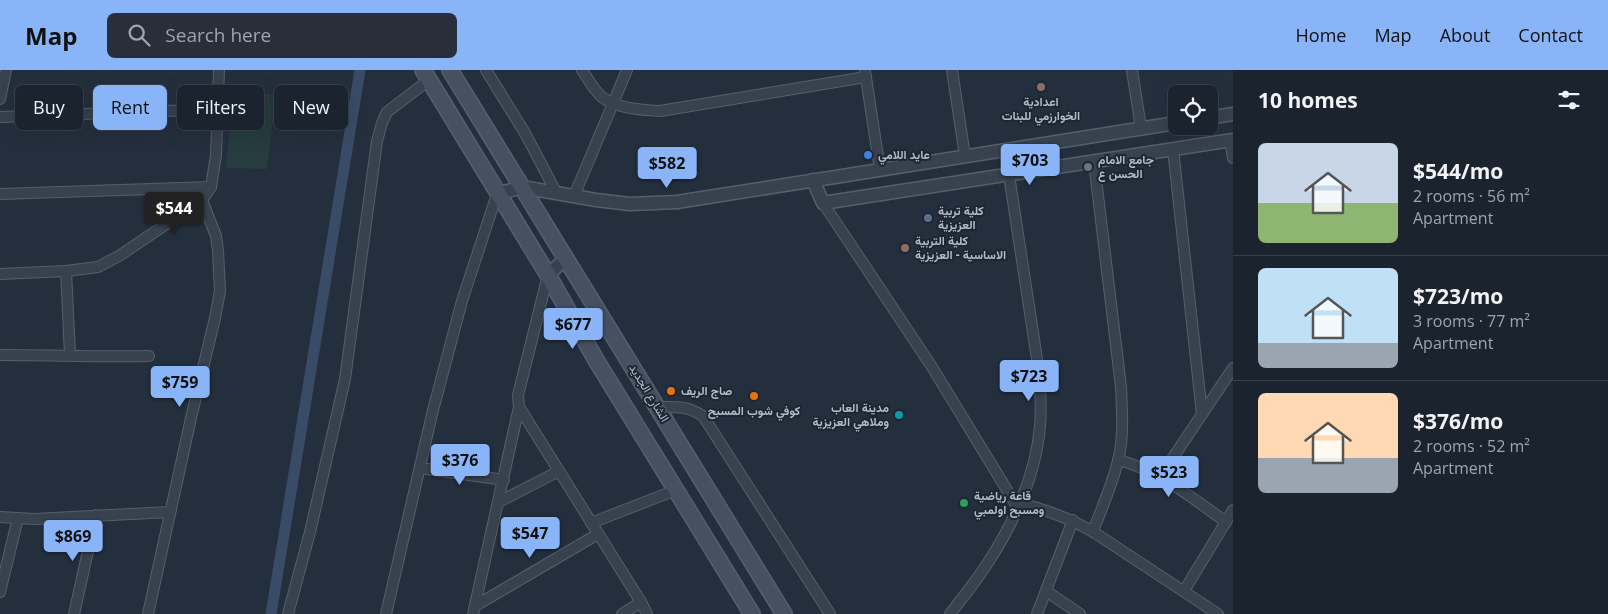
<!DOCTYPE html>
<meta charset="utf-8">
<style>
body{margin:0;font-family:"Open Sans",Vazirmatn,sans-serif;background:#282f3a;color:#f1f3f6;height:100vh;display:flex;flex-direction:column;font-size:19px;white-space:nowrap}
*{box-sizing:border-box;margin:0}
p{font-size:16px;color:#a0a4aa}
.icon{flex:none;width:28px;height:28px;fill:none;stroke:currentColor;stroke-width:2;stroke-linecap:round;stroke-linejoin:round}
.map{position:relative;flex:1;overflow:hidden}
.side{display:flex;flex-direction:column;background:#1b232e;width:375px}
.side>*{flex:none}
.top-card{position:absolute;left:15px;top:15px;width:475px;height:45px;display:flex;gap:10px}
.controls{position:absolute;left:1168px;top:15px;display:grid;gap:10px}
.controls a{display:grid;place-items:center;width:50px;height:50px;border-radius:8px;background:#1b232e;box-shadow:0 5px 20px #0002,0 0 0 1px #39404a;font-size:25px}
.price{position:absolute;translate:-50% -42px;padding:0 11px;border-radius:5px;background:#8ab4f8;color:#111;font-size:16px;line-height:32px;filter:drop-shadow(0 1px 2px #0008)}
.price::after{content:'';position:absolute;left:50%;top:30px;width:15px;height:11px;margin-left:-8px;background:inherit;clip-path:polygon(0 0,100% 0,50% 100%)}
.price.active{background:#222;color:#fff}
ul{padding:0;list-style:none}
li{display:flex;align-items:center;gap:15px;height:125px;padding:0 25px}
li+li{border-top:1px solid #39404a}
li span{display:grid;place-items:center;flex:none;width:140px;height:100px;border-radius:8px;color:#555}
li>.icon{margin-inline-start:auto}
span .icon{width:60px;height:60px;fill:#fffc;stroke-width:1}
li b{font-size:21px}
h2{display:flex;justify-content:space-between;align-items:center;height:60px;padding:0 25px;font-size:21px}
.pill{padding:0 18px;border-radius:8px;background:#1b232e;box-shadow:0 5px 20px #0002,0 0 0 1px #39404a;font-size:18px;line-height:45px}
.pill.active{background:#8ab4f8;color:#111}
header{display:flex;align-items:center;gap:30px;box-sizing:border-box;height:70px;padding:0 25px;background:#8ab4f8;color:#111}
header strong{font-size:24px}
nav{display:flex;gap:28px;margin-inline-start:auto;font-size:18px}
.search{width:350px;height:45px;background:#282f3a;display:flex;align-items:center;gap:12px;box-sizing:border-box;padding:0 18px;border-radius:8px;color:#a0a4aa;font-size:19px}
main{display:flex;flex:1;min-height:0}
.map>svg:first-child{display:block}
.green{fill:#263c3f}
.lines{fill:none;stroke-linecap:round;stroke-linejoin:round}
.canal{stroke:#394c67;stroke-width:11}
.minor-casing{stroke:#565f6c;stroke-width:12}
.tertiary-casing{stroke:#565f6c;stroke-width:15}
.secondary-casing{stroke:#565f6c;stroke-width:18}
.minor{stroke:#38414e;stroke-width:10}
.tertiary{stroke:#38414e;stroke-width:12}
.secondary{stroke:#465061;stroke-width:15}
.education-dot{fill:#8d6e63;stroke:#1d2633;stroke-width:2}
.shop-dot{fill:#3f7fe0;stroke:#1d2633;stroke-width:2}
.worship-dot{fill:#6b7280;stroke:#1d2633;stroke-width:2}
.service-dot{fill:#5c6f8a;stroke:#1d2633;stroke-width:2}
.food-dot{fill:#e8710a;stroke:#1d2633;stroke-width:2}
.culture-dot{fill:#0f9aa8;stroke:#1d2633;stroke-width:2}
.leisure-dot{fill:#2e9e5b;stroke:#1d2633;stroke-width:2}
.labels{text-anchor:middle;stroke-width:4;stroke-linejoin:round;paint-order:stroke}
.poi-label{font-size:12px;font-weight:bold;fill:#b4bcc9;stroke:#1d2633;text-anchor:start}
.street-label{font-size:12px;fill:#b4bcc9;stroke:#1d2633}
</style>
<header>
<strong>Map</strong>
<div class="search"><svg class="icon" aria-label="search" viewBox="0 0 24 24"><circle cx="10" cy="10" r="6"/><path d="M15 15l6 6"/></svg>Search here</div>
<nav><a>Home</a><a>Map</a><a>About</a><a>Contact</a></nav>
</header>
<main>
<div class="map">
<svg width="1233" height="544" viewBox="0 0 1233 544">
<rect width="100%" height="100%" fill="#242f3e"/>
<polygon class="green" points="233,21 276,25 267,99 226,98"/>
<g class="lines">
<polyline class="canal" points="271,544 360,0"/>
<g class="minor-casing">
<g id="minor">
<polyline points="486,0 525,63 556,122"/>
<path d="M582,0C588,9 594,21 603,28C620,39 641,40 660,41L866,7"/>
<polyline points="952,0 965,86"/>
<polyline points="1132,0 1141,58"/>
<polyline points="865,1 880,100"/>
<polyline points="0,29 6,0"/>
<polyline points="0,47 218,39"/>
<polyline points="1230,70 1233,88"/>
<polyline points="1173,79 1202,344"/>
<polyline points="0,124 211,117"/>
<polyline points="574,126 627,0"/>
<polyline points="823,133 932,297 1018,438"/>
<polyline points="66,201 70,285"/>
<polyline points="0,204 66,201 98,197 119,186 202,130 211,117 216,85 219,0"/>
<polyline points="548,205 518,325 519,337 641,532"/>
<path d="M0,285C50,285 100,287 149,286"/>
<path d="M657,337C676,337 686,335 703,346L830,544"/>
<path d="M1118,390C1159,400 1192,428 1226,452"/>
<polyline points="420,398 504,410"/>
<polyline points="1160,407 1233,298"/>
<polyline points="499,432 559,401"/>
<path d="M1020,433C1049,441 1069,448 1095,463L1218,544"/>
<polyline points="0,447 34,449 170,442"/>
<polyline points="591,453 676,420"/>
<path d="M1093,461C1102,438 1112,415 1118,391C1124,367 1122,341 1121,317L1094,92"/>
<polyline points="1046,521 1080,544"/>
<polyline points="1184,521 1233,440"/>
<polyline points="0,522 18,448"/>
<polyline points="475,536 598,464"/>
<polyline points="74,544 96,445"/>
<polyline points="148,544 191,348 215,248 220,221 218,180 216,166 202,130"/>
<polyline points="288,544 310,462 345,309 377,71 382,53 387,42 429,10"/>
<polyline points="386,544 433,340 462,231 497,124"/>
<polyline points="473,544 519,337"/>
<polyline points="622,544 641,532 647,544"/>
<path d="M950,544C963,527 977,510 989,491C1014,452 1036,404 1040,356C1042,338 1040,320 1039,302L1009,105"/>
<polyline points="1037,544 1073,450"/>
</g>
</g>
<g class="tertiary-casing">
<g id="tertiary">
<polyline points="1209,48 1233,44"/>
<polyline points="813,110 823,133 1233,70"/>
<polyline points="497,124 522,117 596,130 630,134 677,132 1176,53"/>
<polyline points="548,205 566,188"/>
</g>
</g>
<g class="secondary-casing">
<g id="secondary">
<polyline points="423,0 548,205 596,290 752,544"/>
<polyline points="450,0 784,544"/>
</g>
</g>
<use href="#minor" class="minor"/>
<use href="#tertiary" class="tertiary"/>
<use href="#secondary" class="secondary"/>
</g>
<g class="education-dot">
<circle cx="1041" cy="17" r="5"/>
<circle cx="905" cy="178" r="5"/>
</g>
<circle class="shop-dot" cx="868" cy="85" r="5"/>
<circle class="worship-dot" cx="1088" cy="97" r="5"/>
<circle class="service-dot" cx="928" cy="148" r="5"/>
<g class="food-dot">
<circle cx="671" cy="321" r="5"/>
<circle cx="754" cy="326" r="5"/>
</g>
<circle class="culture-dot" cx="899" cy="345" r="5"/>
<circle class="leisure-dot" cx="964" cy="433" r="5"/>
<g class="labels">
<g class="poi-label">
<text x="1041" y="36" text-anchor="middle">اعدادية<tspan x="1041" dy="14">الخوارزمي للبنات</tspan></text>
<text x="878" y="89">عايد اللامي</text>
<text x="1098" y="94">جامع الامام<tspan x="1098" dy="14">الحسن ع</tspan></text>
<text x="938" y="145">كلية تربية<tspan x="938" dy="14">العزيزية</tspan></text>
<text x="915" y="175">كلية التربية<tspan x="915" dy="14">الاساسية - العزيزية</tspan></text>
<text x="681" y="325">صاج الريف</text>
<text x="889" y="342" text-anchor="end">مدينة العاب<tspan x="889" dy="14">وملاهي العزيزية</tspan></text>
<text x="754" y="345" text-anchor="middle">كوفي شوب المسبح</text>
<text x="974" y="430">قاعة رياضية<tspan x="974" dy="14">ومسبح اولمبي</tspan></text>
</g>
<g class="street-label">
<text transform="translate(649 323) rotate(59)" y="4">الشارع الجديد</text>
</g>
</g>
</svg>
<div class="controls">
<a><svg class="icon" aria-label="locate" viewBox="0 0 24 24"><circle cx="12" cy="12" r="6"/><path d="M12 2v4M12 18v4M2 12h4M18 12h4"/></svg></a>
</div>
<b class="price" style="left:1030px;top:116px">$703</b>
<b class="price" style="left:667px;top:119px">$582</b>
<b class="price active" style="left:174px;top:164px">$544</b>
<b class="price" style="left:573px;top:280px">$677</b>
<b class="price" style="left:1029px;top:332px">$723</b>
<b class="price" style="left:180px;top:338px">$759</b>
<b class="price" style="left:460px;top:416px">$376</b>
<b class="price" style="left:1169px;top:428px">$523</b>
<b class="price" style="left:530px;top:489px">$547</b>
<b class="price" style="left:73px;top:492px">$869</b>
<div class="top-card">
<a class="pill">Buy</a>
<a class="pill active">Rent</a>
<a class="pill">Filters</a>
<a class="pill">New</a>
</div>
</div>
<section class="side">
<h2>10 homes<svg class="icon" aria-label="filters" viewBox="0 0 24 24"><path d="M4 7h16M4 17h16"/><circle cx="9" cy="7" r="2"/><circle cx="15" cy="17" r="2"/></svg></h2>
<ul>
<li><span style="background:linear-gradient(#c9d6e8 60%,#8fb573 0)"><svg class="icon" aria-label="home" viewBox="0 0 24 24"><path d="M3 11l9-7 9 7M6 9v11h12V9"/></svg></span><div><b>$544/mo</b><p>2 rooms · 56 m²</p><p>Apartment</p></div></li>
<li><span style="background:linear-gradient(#bfe0f5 75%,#9aa5b1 0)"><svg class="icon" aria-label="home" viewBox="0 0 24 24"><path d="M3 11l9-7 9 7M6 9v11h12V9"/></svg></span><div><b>$723/mo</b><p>3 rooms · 77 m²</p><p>Apartment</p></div></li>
<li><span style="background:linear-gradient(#ffd9b3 65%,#9aa5b1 0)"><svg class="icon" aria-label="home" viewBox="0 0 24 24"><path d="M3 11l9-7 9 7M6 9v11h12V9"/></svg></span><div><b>$376/mo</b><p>2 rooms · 52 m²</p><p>Apartment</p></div></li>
</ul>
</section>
</main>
